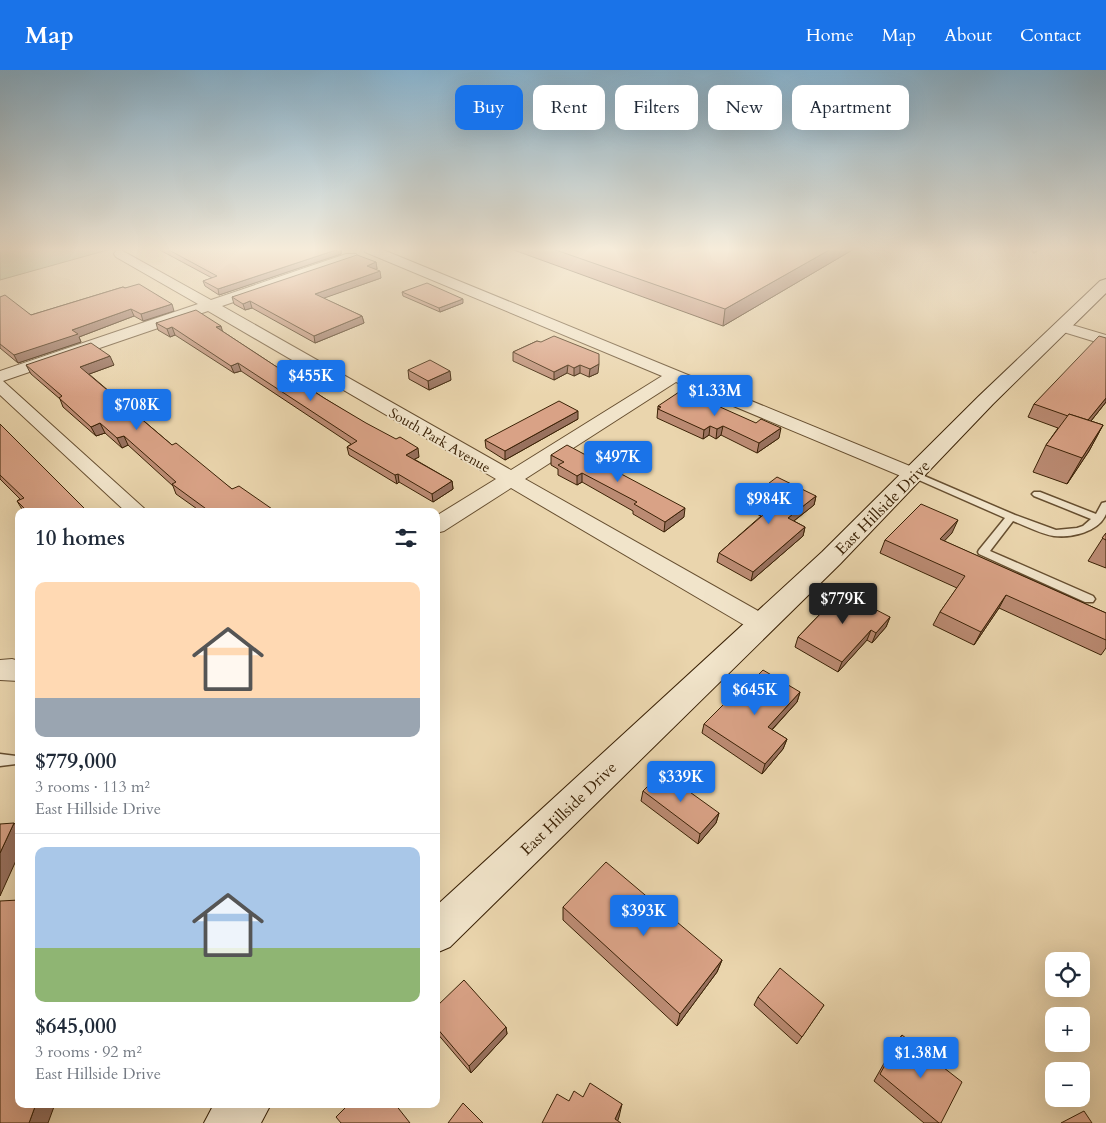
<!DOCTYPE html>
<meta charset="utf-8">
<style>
body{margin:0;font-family:Cardo,serif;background:#f2f2f3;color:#1f2937;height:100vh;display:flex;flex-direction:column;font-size:19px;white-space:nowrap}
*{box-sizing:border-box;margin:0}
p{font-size:16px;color:#747a83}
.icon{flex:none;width:28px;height:28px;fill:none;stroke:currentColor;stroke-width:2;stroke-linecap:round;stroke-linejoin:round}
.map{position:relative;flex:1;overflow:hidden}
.drawer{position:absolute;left:15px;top:438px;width:425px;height:600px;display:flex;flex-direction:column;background:#fff;border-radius:10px;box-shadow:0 5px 20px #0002}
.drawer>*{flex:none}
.hud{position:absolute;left:455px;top:15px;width:475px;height:45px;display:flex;gap:10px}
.fabs{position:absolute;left:1045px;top:882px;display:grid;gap:10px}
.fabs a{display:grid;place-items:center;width:45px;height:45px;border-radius:10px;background:#fff;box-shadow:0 5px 20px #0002;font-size:25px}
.price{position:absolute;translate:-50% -42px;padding:0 11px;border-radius:5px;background:#1a73e8;color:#fff;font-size:16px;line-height:32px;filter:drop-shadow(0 1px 2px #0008)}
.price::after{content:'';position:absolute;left:50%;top:30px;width:15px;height:11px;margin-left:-8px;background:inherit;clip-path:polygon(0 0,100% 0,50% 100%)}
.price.current{background:#222;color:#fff}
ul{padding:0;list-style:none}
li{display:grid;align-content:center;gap:10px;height:265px;padding:0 20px}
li+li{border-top:1px solid #e0e1e3}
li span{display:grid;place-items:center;height:155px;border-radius:10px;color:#555}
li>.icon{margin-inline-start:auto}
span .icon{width:90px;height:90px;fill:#fffc;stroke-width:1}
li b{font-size:21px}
h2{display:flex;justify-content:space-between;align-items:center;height:60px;padding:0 20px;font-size:21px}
.pill{padding:0 18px;border-radius:10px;background:#fff;box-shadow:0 5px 20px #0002;font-size:18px;line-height:45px}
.pill.current{background:#1a73e8;color:#fff}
header{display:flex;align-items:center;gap:30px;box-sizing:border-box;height:70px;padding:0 25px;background:#1a73e8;color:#fff}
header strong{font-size:24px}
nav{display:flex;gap:28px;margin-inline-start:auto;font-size:18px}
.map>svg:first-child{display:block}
.green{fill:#b1be8f;stroke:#76704a}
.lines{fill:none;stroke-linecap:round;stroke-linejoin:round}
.service-casing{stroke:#674f30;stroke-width:3}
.minor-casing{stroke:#674f30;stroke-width:2}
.secondary-casing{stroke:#3b2206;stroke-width:2}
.service{fill:#f1e4ca;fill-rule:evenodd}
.minor{fill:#f1e4ca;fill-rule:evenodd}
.secondary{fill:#f1e4ca;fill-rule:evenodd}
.wall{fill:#bb8b73;stroke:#3b2206}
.shaded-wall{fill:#98715e;stroke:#3b2206}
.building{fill:#d9a286;stroke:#3b2206}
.labels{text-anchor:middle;stroke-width:4;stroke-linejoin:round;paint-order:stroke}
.far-street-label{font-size:14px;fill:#3b2206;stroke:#f1e4ca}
.street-label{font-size:16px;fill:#3b2206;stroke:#f1e4ca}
</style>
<header>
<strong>Map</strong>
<nav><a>Home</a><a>Map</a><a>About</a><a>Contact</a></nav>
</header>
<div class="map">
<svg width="1106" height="1053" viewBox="0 0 1106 1053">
<rect width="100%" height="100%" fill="#ead5ad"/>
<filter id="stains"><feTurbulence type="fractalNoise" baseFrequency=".004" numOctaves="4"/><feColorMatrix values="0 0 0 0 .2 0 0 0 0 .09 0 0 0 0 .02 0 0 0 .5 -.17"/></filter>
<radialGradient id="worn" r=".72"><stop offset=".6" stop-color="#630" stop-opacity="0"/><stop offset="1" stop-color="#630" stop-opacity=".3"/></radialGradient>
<polygon class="green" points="0,179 111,179 0,210"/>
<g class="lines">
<g class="service-casing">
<g id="service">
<polygon points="1032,179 1038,179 1034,182"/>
<path d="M915,402L1015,445L1056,460L1077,458L1083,456L1091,449L1034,426L1032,424L1034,422H1040L1096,444L1102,433L1106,432C1106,436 1106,440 1106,444C1099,462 1071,468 1054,466C1041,464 1026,456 1013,451L990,481L1093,526L1095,529L1093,532H1085L979,484L978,482L979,480L1005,448L912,407V403Z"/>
<polygon points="0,684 16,686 18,690 16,694 0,696"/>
</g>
</g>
<g class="minor-casing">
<g id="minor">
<polygon points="364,179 381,179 922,401 925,405 922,409 915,411 908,409 676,312 525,409 769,547 772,553 769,559 760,562 751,559 511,418 444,461 436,463 436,446 496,409 208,241 3,311 147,441 125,441 0,325 0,301 198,234 116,187 114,184 116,181 121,180 211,230 346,184 356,184 358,187 356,190 222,236 511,400 662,306 365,182"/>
<polygon points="1062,252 1106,265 1106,275 1057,260 1054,257 1057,254"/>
<polygon points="12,589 19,591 19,611 0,610 0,590"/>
</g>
</g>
<g class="secondary-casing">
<g id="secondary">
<polygon points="1106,209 1106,223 993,334 840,494 450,877 436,883 436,836 822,482 979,326 1100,211"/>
<polygon points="214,1034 271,1034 261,1053 204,1053"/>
</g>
</g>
<use href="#service" class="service"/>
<use href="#minor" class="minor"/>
<use href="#secondary" class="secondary"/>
</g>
<g class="wall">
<polygon points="158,179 341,179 341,184 219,225 205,216 203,211 212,208"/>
<polygon points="511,179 854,179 723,256"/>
<polygon points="376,192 377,199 375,199 381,208 323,228 362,246 364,253 315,273 252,238 245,240 234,234 232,227"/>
<polygon points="123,217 174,241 143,251 134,246 79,267 81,272 18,293 0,278 0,227 31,245"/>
<polygon points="402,222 463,233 440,242 403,226"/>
<polygon points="156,253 222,261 324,328 419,387 414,389 452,411 453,419 433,432 399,412 397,414 349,385 347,377 351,374 241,301 234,303 175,265 170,267 158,260"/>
<polygon points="537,271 598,303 589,307 580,303 574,306 567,303 554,310 513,291 513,282"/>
<polygon points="26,295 114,295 89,304 172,375 232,419 275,441 200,441 176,424 173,416 128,375 122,378 105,363 96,366 63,337 60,329 31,304"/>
<polygon points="408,300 451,310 429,320 409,309"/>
<polygon points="1106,332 1091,351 1103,355 1089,381 1067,414 1033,402 1046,375 1058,358 1028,347 1034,334"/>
<polygon points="658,336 779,368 757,383 721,365 716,369 709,365 703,369 657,348"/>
<polygon points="578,349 505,390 486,378 485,370"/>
<polygon points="0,354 87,441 23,441 17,431 20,429 0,409"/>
<polygon points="551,385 684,447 664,462 633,444 633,441 582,412 577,415 558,405 558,399 551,395"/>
<polygon points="816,426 814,435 794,451 805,457 803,466 751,511 717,492 719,483 761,446 745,439 747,430"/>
<polygon points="952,463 944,471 1106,543 1106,578 1101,585 999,538 974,575 933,555 940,542 957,518 880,483 885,470"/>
<polygon points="1106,463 1106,498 1088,491"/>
<polygon points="822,534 890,547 886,557 872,573 867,570 838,602 795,577 798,567 819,545 819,544"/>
<polygon points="800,622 797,632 772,660 787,669 783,679 762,704 702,663 704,654 731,633"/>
<polygon points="643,721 719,743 716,753 698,774 641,731"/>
<polygon points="563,837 722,890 717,902 677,956 563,850"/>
<polygon points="758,927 824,935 797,974 754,935"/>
<polygon points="436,937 506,957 507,964 471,1003 436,962"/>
<polygon points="902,965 941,1053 924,1053 874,1011 896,972"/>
</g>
<g class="shaded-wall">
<polygon points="339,179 341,179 341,184 219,225 218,219"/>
<polygon points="831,179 854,179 723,256 725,239"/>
<polygon points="376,192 377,199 368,202 367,196"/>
<polygon points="380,201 381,208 316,231 315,224"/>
<polygon points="463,229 463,233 440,242 439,238"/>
<polygon points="250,231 252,238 245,240 243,234"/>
<polygon points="172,234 174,241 143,251 141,244"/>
<polygon points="131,239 134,246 79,267 81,272 18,293 14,285 72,260"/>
<polygon points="362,246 364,253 315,273 314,266"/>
<polygon points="221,256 223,263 216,257"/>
<polygon points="172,257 175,265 170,267 167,259"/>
<polygon points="110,286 114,295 84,306 80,297"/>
<polygon points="238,293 241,301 234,303 231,296"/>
<polygon points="599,294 598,303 589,307 590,299"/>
<polygon points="568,295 567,303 554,310 554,302"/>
<polygon points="580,295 580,303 574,306 574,298"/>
<polygon points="450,301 451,310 429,320 428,311"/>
<polygon points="1106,328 1106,332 1079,366 1086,352"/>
<polygon points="578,341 578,349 505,390 505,381"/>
<polygon points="100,353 105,363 96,366 91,357"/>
<polygon points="1103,355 1089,381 1067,414 1082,388"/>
<polygon points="710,356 709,365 703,369 704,360"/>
<polygon points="723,356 721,365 716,369 717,359"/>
<polygon points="781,358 779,368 757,383 759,373"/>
<polygon points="124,366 128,375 122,378 117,368"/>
<polygon points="418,378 419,387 407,393 406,385"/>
<polygon points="582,403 582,412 577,415 577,406"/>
<polygon points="398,404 399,412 397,414 395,405"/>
<polygon points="452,411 453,419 433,432 432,424"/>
<polygon points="816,426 814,435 786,457 788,448"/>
<polygon points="685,438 684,447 664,462 665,452"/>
<polygon points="958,450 952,463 934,482 940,469"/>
<polygon points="805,457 803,466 751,511 753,502"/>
<polygon points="1006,525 999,538 974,575 981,562"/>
<polygon points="890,547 886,557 872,573 876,563"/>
<polygon points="871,560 867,570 838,602 842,592"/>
<polygon points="800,622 797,632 765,667 768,657"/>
<polygon points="787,669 783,679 762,704 765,694"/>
<polygon points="719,743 716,753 698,774 700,764"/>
<polygon points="14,753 19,759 19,784 0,826 0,783"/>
<polygon points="722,890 717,902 677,956 680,944"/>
<polygon points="506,957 507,964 471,1003 469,996"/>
<polygon points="36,1034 55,1034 48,1053 29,1053"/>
<polygon points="622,1034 619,1047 617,1053 615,1049"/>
</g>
<g class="building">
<polygon points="167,179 339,179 218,219 203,211 217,206"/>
<polygon points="553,179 831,179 725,239"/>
<polygon points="357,185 376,192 367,196 380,201 315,224 362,246 314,266 250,231 243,234 232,227"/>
<polygon points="427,213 463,229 439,238 402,222"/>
<polygon points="139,214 172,234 141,244 131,239 72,260 78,264 14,285 0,274 0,227 5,225 31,245 123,217 125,218"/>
<polygon points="196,240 221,256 216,257 324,328 366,353 396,369 400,367 418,378 406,385 452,411 432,424 398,404 395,405 347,377 357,371 238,293 231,296 172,257 167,259 156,253"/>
<polygon points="554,266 599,284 599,294 590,299 580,295 574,298 568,295 554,302 513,282 537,271 541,272"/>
<polygon points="1099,266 1106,268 1106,328 1088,350 1069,344 1068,346 1034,334"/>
<polygon points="91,273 110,286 80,297 172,375 176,373 232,419 239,416 275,441 209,441 172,414 176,412 124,366 117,368 100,353 91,357 59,328 62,326 26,295"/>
<polygon points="430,290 450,301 428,311 408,300"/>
<polygon points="682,320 756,353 761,349 781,358 759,373 723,356 717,359 710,356 704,360 658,339 661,337 658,336"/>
<polygon points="559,331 578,341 505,381 485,370"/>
<polygon points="1069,344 1103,355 1082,388 1046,375"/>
<polygon points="0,354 87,441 27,441 17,431 24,428 0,405"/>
<polygon points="567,375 685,438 665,452 634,434 637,432 582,403 577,406 558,395 564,392 551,385"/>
<polygon points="777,407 816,426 788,448 805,457 753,502 719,483 769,440 747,430"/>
<polygon points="921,434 958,450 940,469 1106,543 1106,570 1006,525 981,562 940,542 965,506 885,470"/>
<polygon points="1106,463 1106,470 1102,468"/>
<polygon points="836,519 890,547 876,563 871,560 842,592 798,567 827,537 822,534"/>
<polygon points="763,600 800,622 768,657 787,669 765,694 704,654 727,631 731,633"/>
<polygon points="662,702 719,743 700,764 643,721"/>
<polygon points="14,753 0,783 0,754"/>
<polygon points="606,792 722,890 680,944 563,837"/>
<polygon points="19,830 19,1034 36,1034 29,1053 0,1053 0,831"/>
<polygon points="780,898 824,935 802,967 758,927"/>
<polygon points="464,910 506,957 469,996 436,957 436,937"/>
<polygon points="902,965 962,1012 941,1053 939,1053 880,1004"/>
<polygon points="590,1013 622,1034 615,1049 621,1053 542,1053 557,1024 569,1031 574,1021 583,1027"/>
<polygon points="463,1033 483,1053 448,1053"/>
<polygon points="349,1034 395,1034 410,1053 341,1053 336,1047"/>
<polygon points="1084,1041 1092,1053 1061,1053"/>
</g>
<linearGradient id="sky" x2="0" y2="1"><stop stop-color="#88b5d2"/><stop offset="0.55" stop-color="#f6ecda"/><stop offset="1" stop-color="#f6ecda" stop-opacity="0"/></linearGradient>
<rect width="1106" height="326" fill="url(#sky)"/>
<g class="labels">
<g class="far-street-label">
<text transform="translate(440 370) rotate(30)" y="5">South Park Avenue</text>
</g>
<g class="street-label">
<text transform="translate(882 437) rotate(-45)" y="6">East Hillside Drive</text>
<text transform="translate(568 738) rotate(-44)" y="6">East Hillside Drive</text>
</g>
</g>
<rect width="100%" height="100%" filter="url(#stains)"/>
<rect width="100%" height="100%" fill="url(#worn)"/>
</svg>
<div class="fabs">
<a><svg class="icon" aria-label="locate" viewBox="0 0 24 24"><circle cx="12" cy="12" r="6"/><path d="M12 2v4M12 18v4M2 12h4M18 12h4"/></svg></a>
<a>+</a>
<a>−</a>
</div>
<b class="price" style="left:311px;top:332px">$455K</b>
<b class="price" style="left:715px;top:347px">$1.33M</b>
<b class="price" style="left:137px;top:361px">$708K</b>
<b class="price" style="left:618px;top:413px">$497K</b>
<b class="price" style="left:769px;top:455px">$984K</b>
<b class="price current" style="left:843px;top:555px">$779K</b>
<b class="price" style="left:755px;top:646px">$645K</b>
<b class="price" style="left:681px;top:733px">$339K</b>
<b class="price" style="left:644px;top:867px">$393K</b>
<b class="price" style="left:921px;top:1009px">$1.38M</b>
<div class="hud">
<a class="pill current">Buy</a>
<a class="pill">Rent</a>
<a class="pill">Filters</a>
<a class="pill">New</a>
<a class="pill">Apartment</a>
</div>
<section class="drawer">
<h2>10 homes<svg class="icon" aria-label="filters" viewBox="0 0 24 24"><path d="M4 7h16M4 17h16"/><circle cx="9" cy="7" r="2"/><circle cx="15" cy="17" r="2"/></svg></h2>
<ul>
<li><span style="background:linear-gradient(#ffd9b3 75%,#9aa5b1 0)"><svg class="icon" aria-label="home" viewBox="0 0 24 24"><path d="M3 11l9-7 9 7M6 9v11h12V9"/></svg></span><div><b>$779,000</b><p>3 rooms · 113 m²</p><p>East Hillside Drive</p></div></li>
<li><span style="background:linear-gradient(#a9c7e8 65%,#8fb573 0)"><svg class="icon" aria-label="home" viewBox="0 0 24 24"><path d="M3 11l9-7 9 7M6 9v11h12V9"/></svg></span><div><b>$645,000</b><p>3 rooms · 92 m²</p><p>East Hillside Drive</p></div></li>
</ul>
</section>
</div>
